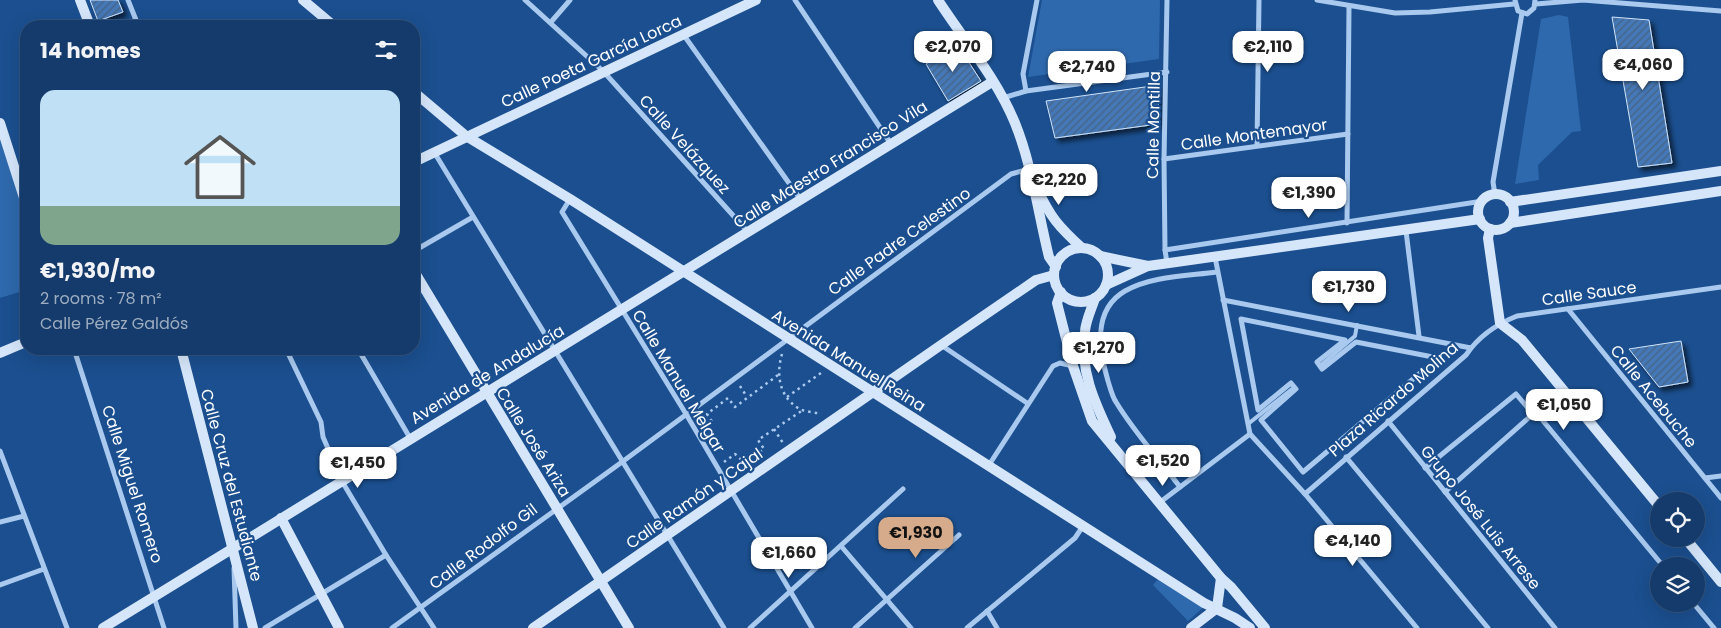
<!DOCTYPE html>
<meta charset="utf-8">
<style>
body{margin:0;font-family:Poppins,sans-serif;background:#214673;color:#f1f3f6;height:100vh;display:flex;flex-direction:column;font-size:19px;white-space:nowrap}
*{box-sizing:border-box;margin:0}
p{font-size:16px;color:#9dadc1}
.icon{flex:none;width:28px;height:28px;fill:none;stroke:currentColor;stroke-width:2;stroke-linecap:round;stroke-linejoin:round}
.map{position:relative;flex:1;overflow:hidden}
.sheet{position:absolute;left:20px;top:20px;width:400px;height:335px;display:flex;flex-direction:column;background:#143b6b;border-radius:20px;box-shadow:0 5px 20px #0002,0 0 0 1px #33557e}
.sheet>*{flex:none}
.buttons{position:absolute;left:1650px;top:492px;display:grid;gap:10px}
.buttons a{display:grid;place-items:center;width:55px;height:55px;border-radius:50%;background:#143b6b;box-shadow:0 5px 20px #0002,0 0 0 1px #33557e;font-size:25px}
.price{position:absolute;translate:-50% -42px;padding:0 11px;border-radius:10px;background:#fff;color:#222;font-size:16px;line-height:32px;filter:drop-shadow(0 1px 2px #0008)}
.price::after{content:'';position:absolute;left:50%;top:30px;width:15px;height:11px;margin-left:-8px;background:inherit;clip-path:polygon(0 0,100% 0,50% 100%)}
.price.selected{background:#d6ab8b;color:#111}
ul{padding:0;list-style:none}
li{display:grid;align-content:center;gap:10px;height:265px;padding:0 20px}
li+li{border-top:1px solid #33557e}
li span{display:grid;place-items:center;height:155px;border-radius:15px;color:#555}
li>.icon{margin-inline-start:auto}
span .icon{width:90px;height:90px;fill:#fffc;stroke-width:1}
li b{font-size:21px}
h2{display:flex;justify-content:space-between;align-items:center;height:60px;padding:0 20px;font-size:21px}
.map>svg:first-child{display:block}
.green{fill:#2e69ad}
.building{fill:url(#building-hatch);stroke:#cfe3fa;filter:url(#shadow)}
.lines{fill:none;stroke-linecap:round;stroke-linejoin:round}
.path{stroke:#a9c9ee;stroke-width:2.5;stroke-dasharray:2.5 4;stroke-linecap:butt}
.lane{stroke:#a9c9ee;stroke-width:4}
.street{stroke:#a9c9ee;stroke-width:5}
.secondary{stroke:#d6e6fa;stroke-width:10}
.labels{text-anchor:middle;stroke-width:4.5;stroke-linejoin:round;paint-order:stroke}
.street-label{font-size:16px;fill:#fff;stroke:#1b4f8f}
</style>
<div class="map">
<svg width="1721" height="628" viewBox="0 0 1721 628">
<defs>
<pattern id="building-hatch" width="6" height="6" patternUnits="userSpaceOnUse" patternTransform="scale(1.25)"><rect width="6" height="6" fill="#4478b7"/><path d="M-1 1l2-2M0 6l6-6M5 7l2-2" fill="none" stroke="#486282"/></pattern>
<filter id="shadow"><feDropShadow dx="4" dy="4" stdDeviation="2.5" flood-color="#0009"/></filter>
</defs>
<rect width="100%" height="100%" fill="#1b4f8f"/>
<g class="green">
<polygon points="1042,0 1160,0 1159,59 1028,77"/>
<polygon points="1559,15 1568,17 1581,131 1572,132 1538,165 1539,180 1515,184 1541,19"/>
<polygon points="0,140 26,213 26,290 0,298"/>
<polygon points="1160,577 1205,606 1188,621 1153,585"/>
</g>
<g class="building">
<polygon points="90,0 118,0 123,12 98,21"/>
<polygon points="1612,17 1649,20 1672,163 1638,167"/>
<polygon points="957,44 981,81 948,101 926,64"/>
<polygon points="1159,85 1158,124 1055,138 1046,101"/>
<polygon points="1681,341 1688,382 1659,387 1629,349"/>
</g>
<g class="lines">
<g class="path">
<path d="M782,354C776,374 779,396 798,408C804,412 814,412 821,414"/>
<polyline points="740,386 747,397"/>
<polyline points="787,397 821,373"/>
<polyline points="704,429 713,423 707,414 728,398 735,407 778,375"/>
<polyline points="774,429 783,443"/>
<polyline points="724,462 735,454 745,463 764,449 758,440 803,410"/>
</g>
<g class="lane">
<polyline points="1321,365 1355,336 1357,325"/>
<polyline points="1248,424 1292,389"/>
</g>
<g class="street">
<polyline points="525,0 603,71 748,232"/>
<polyline points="795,0 891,144"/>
<polyline points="1317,0 1395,13 1430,12 1514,4"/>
<polyline points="1515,0 1518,11 1527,14 1534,8 1535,0"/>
<polyline points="1536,4 1583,0 1721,11"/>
<polyline points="551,22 570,0"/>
<polyline points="121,26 136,20 128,0"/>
<polyline points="683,34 801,200"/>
<polyline points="1026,91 1023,74 1037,0"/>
<polyline points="1003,98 1026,91 1167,72"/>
<polyline points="1257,145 1259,0"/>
<polyline points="434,152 724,628"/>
<polyline points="1164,159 1348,134"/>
<polyline points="1495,195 1493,182 1522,13"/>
<polyline points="570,199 562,212 686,414 812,628"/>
<polyline points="1347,223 1349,7"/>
<polyline points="1406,231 1419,336"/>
<polyline points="1165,250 1164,159 1167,0"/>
<polyline points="414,251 473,217"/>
<polyline points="1215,257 1250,434 1305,494 1417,628"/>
<polyline points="1167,263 1165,250 1483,201"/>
<polyline points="1223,300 1471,348"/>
<polyline points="1568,309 1721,498"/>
<polygon points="1241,319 1345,340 1317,362 1322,369 1356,342 1438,358 1303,472 1261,420 1296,389 1291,383 1258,410"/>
<polyline points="941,345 1027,403"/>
<polyline points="74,349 164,628"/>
<polyline points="286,349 321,422 323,437 343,483 386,555 434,628"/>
<polyline points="358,349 410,438"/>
<polyline points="1388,421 1555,628"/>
<polyline points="0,451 67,628"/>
<polyline points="1346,457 1488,628"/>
<polyline points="989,465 1053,366 1060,363 1073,366"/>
<polyline points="1425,468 1516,394 1533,414"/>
<polyline points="1705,478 1721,476"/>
<path d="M1180,487C1159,459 1134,432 1116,402C1112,396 1110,387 1108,381C1099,351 1092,310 1125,291C1151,276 1187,276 1217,272"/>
<polyline points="1445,492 1533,414 1539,416 1663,566"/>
<path d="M1305,494L1466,355C1478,337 1497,324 1517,316L1721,287"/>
<polyline points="1159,503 1250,434"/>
<polyline points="0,522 24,516"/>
<polyline points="841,546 911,628"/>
<polyline points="234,568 236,628"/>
<polyline points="0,585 44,569"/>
<polyline points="1694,604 1714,628"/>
<polyline points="987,611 997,628"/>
<polyline points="265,628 386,555"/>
<polyline points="392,628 622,462 1011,174 1029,169"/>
<polyline points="750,628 903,489"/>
<polyline points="855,628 959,535"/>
<polyline points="967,628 1075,538 1083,526"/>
</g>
<g class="secondary">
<polyline points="80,0 90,26"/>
<polyline points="303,0 334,26"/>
<path d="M938,0C964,40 997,79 1015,123C1032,165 1038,213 1049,257L1056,267"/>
<polyline points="414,92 466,136 570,199 1204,603 1235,618 1250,628"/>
<polyline points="0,123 26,204"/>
<polyline points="414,162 756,0"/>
<path d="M1037,188C1050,217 1059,227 1082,248"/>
<circle cx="1496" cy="212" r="18"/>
<polyline points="1510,202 1721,171"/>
<polyline points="1510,223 1721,191"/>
<polyline points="1490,229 1488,238 1500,323 1522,340 1659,506"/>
<circle cx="1081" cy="275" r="27"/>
<polyline points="1100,256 1148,266"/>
<polyline points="414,271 629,628"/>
<polyline points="1106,285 1148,266 1480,219"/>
<polyline points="1061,292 1057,303 1073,366 1092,421 1221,578 1231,587 1265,628"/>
<path d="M1095,298C1092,308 1086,320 1085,331C1079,370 1095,403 1111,437"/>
<polyline points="181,349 253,628"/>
<polyline points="0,353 26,342"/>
<polyline points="281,518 339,628"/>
<polyline points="1686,539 1721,582"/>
<polyline points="1217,608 1221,578"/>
<polyline points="103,628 992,82"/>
<polyline points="533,628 941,345 1036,280 1054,275"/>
<polyline points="1191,628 1217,608"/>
</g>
</g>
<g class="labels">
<g class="street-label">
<text transform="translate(591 61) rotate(-25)" y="6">Calle Poeta García Lorca</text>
<text transform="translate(1153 125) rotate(-89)" y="6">Calle Montilla</text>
<text transform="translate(1254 134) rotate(-8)" y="6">Calle Montemayor</text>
<text transform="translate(685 144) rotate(48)" y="6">Calle Velázquez</text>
<text transform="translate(830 164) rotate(-32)" y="6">Calle Maestro Francisco Vila</text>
<text transform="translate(899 241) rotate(-36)" y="6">Calle Padre Celestino</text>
<text transform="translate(1589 293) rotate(-8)" y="6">Calle Sauce</text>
<text transform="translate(849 360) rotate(32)" y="6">Avenida Manuel Reina</text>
<text transform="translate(487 374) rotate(-31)" y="6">Avenida de Andalucía</text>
<text transform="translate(679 381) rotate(59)" y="6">Calle Manuel Melgar</text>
<text transform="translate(1654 396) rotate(51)" y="6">Calle Acebuche</text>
<text transform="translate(1393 399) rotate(-41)" y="6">Plaza Ricardo Molina</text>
<text transform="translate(534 442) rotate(58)" y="6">Calle José Ariza</text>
<text transform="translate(133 484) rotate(72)" y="6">Calle Miguel Romero</text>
<text transform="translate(232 485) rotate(75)" y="6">Calle Cruz del Estudiante</text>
<text transform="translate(694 498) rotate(-35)" y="6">Calle Ramón y Cajal</text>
<text transform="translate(1481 517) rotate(51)" y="6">Grupo José Luis Arrese</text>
<text transform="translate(483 546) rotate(-37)" y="6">Calle Rodolfo Gil</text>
</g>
</g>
</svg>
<div class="buttons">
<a><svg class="icon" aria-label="locate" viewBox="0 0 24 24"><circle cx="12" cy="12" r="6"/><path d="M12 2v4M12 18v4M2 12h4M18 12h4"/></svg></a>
<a><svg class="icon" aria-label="layers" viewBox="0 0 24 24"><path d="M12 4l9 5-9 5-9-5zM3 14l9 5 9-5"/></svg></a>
</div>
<b class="price" style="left:953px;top:73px">€2,070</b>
<b class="price" style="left:1268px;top:73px">€2,110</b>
<b class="price" style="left:1643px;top:91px">€4,060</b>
<b class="price" style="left:1087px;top:93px">€2,740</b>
<b class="price" style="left:1059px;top:206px">€2,220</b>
<b class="price" style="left:1309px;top:219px">€1,390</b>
<b class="price" style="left:1349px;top:313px">€1,730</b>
<b class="price" style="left:1099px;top:374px">€1,270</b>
<b class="price" style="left:1564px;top:431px">€1,050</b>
<b class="price" style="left:1163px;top:487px">€1,520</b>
<b class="price" style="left:358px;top:489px">€1,450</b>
<b class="price selected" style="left:916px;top:559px">€1,930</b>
<b class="price" style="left:1353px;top:567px">€4,140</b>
<b class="price" style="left:789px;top:579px">€1,660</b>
<section class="sheet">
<h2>14 homes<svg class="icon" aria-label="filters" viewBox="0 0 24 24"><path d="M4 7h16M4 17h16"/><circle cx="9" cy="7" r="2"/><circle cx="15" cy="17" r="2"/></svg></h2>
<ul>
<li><span style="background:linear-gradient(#bfe0f5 75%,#7fa58c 0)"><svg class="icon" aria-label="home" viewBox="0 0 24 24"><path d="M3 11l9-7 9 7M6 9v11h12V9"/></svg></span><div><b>€1,930/mo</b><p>2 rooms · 78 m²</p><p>Calle Pérez Galdós</p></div></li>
</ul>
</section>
</div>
